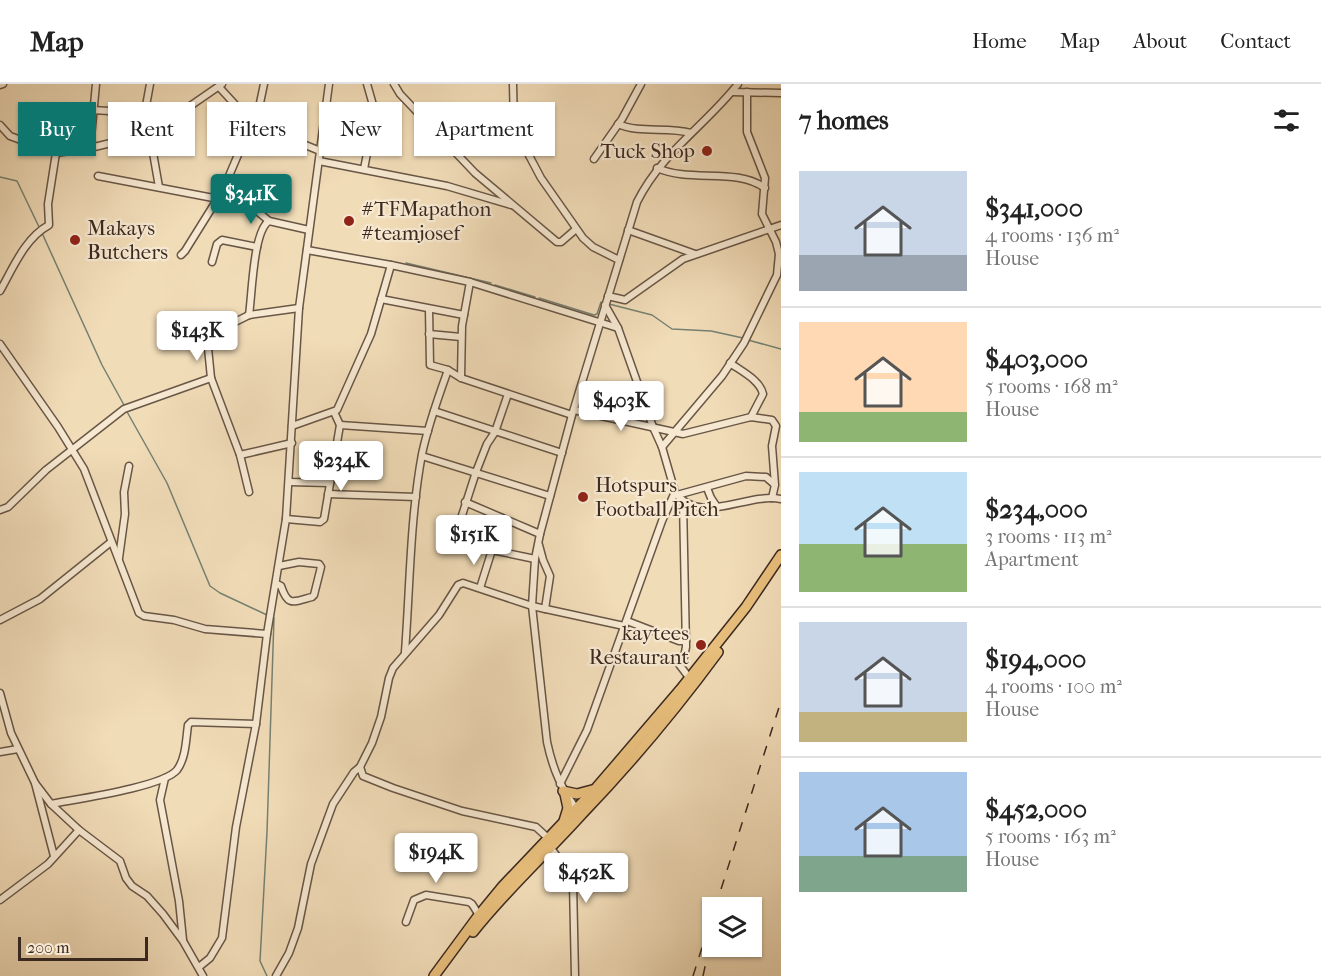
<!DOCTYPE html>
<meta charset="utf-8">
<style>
body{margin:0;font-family:"IM FELL French Canon",serif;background:#f2f2f2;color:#222;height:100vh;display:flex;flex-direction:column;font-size:22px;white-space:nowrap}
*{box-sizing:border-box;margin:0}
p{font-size:20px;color:#767676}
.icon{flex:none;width:33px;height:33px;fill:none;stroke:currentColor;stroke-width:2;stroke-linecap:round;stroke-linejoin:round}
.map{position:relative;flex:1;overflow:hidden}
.details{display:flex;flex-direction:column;background:#fff;width:540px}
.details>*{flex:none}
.guide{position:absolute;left:18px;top:18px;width:570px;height:54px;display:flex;gap:12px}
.tools{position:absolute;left:702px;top:813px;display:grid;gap:12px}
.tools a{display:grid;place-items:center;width:60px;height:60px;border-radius:0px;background:#fff;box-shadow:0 2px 4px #0004;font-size:30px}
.scale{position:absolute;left:18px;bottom:15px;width:130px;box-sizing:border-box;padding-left:6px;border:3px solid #3b2920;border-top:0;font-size:16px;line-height:21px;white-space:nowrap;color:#3b2920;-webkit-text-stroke:4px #f6e8d1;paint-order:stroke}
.price{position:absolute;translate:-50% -51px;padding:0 14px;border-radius:6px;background:#fff;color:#222;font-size:20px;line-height:39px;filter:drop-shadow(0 2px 3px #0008)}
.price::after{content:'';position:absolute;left:50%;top:36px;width:18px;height:14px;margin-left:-9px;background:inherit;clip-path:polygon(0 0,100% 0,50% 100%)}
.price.current{background:#0f766e;color:#fff}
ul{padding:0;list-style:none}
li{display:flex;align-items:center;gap:18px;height:150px;padding:0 18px}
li+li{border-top:2px solid #e0e0e0}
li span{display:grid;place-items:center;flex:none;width:168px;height:120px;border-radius:0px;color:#555}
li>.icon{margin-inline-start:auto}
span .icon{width:72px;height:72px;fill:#fffc;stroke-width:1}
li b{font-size:26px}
h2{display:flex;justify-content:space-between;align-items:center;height:72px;padding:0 18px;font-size:26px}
.pill{padding:0 21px;border-radius:0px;background:#fff;box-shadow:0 2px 4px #0004;font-size:21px;line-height:54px}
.pill.current{background:#0f766e;color:#fff}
header{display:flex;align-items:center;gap:36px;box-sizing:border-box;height:84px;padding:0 30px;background:#fff;border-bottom:2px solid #e0e0e0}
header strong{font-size:28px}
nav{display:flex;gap:33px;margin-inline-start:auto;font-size:21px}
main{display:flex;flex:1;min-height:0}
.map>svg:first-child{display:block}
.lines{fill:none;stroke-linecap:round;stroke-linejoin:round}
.stream{stroke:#758172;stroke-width:1.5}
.minor-casing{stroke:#685646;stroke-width:9}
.highway-casing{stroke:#3b2920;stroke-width:12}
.minor{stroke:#f6e8d1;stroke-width:6}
.highway{stroke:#e8be7c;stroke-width:9}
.rail{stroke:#3b2920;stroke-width:1.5;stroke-dasharray:10 10;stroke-linecap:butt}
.poi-dot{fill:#8f2418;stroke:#f6e8d1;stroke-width:2}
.labels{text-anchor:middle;stroke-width:4.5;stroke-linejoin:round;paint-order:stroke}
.poi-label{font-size:21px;fill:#3b2920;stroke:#f6e8d1;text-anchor:start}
</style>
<header>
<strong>Map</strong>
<nav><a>Home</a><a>Map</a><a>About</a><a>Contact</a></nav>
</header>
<main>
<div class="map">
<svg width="781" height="892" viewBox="0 0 781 892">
<rect width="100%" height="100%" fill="#f1dcb8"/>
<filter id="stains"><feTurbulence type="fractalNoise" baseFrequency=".00333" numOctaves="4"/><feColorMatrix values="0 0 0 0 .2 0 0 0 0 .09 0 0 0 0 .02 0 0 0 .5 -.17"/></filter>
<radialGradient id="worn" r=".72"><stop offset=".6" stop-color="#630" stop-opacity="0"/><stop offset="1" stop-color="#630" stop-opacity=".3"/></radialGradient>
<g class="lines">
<g class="stream">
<polyline points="0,93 17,97 40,145"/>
<polyline points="42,149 102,281 124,321"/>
<polyline points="406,179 491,199"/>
<polyline points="495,201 535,213"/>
<polyline points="539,214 594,231 597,230 601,218"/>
<polyline points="609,220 652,231 672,245 711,247 743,254"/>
<polyline points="748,256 781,265"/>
<polyline points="126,326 167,399 210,502 220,509 267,531"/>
<polyline points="267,892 260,877 267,748 274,534"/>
</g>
<g class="minor-casing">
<g id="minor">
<polyline points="150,0 144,33 149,46 159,103"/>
<polyline points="394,0 400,10 475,89 557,158 561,158 575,146"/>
<polyline points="513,0 514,43 541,94 583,154 593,163 619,176"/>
<polyline points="0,1 3,0"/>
<polyline points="219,3 252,39 320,67"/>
<polyline points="732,8 781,9"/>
<polyline points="92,26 144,29"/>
<path d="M618,40C640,50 667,42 691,49"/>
<polyline points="0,41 10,52 56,69 90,64 136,53 180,29 222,0"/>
<polyline points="90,64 96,0"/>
<polyline points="594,75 622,35 641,0"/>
<polyline points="319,77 447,102 511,121"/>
<path d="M657,84C691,99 736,83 765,104"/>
<polyline points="364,85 375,28 367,0"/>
<polyline points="98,92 250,121 269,137 309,146"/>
<polyline points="628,146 695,170"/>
<polyline points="307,166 391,181 470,198 618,244"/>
<polyline points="181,171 185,167 223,106 260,19 264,0"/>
<polyline points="212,178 217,160 222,156 257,163"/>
<path d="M0,207C13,184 25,154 49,141L48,120L56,69"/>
<polyline points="608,212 625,216 683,175 781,141"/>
<polyline points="381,215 464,231"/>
<polyline points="429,225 430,281 448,286 461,294 572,331"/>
<path d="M249,231C252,212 253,147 269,137"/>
<polyline points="429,250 461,253"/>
<polyline points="0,260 58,343 84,385 139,529 144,532 174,536 205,545 267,550"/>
<path d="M730,279C741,287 760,296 763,310L751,333"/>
<polyline points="461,294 462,242 470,198"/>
<polyline points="508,310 495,348 487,360 476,388 455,453 457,456 492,466 535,475"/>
<polyline points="574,326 683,350 751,333 772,336 776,342 772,362 775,401 772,414"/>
<polyline points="434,327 562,369"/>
<polyline points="340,341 428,347"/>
<polyline points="292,342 337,326 371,250 391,181"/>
<polyline points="662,363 722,292 744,259 777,191 779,170 776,158 762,130 765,94 747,48 747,8"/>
<polyline points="240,371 292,359"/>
<polyline points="422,372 550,412"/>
<polyline points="289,398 330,399"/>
<polyline points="707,404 711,414 717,423"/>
<polyline points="249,408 240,371 211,294 207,254 209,251 249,231 299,224"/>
<path d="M675,408C700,443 747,408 781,415"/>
<polyline points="328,410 416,413"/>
<polyline points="677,411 746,392 766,393 774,400"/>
<polyline points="465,418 540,450"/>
<polyline points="683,418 686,563 684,573 678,579 691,596"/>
<polyline points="0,426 8,423 46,386 124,325 211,294"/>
<polyline points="286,435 320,438 324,435 340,341 334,328"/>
<polyline points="539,461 543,476 550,492 545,525"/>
<polyline points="119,474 125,430 124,408 129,382"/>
<path d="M277,500L281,502C288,523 293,518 312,513L314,511L321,483L319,480L299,478L279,482"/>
<polyline points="480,504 492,466"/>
<polyline points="0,536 40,515 111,458"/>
<polyline points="627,537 679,557 686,557"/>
<path d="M405,568C410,502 410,435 422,370C428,341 438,314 448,286"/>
<polyline points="0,609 11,649 35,699 54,772"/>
<polyline points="0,668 18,665"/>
<polyline points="360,683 363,692 393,704 462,727 536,743 548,754"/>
<polyline points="165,694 160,716 179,817 183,856"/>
<polyline points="35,699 51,720 79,746 120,777 126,794 132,802 147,812 163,830 183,857 203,892"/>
<polyline points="560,700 587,646 662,437 675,408 662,363 653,343 618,244 605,221"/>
<path d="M51,720C76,715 163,703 177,686C186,674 186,655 188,641L191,638L256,640"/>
<path d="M578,727C561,704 553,686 547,658L532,522L535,475L540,450L572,331L637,118C662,68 705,42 738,0"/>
<polyline points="550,763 566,784 573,799 575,892"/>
<polyline points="0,816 48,780 79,746"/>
<polyline points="406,838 414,816 426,811 469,818 472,820 479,831"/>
<polyline points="199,883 210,874 222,854 236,743 256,640 267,550 286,435 299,224 329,0"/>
<polyline points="276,892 289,869 298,844 311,780 333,720 354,688 360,683 372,659 381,633 389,594 393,584 439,531 458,501 463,499 532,522 624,542"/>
</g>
</g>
<g class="highway-casing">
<g id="highway">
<polyline points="563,707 577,710 592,706"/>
<polyline points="564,737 568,724 565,710"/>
<path d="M473,848C506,806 546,770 582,730C631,679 676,625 718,568"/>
<polyline points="434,892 479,831 502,803 597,703 680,606 746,523 781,471"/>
</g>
</g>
<use href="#minor" class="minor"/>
<use href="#highway" class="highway"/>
<g class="rail">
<polyline points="715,824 781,617"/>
<polyline points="693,892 712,832"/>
<polyline points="703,892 708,869"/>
</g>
</g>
<g class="poi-dot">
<circle cx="707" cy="67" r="6"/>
<circle cx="349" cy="137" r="6"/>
<circle cx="75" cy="156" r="6"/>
<circle cx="583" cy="413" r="6"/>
<circle cx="701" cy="561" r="6"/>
</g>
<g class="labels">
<g class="poi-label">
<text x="695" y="74" text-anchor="end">Tuck Shop</text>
<text x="361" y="132">#TFMapathon<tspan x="361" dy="24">#teamjosef</tspan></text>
<text x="87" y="151">Makays<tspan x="87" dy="24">Butchers</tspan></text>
<text x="595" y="408">Hotspurs<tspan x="595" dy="24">Football Pitch</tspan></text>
<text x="689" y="556" text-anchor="end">kaytees<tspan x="689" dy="24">Restaurant</tspan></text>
</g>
</g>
<rect width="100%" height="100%" filter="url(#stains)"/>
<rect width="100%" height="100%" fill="url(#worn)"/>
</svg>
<div class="tools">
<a><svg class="icon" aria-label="layers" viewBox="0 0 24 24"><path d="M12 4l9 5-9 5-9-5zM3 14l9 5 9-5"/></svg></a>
</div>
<div class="scale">200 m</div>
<b class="price current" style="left:251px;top:141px">$341K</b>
<b class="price" style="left:197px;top:278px">$143K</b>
<b class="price" style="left:621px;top:348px">$403K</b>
<b class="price" style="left:341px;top:408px">$234K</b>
<b class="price" style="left:474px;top:482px">$151K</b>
<b class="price" style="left:436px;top:800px">$194K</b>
<b class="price" style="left:586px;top:820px">$452K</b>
<div class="guide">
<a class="pill current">Buy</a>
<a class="pill">Rent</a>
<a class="pill">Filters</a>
<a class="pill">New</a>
<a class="pill">Apartment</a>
</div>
</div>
<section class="details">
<h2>7 homes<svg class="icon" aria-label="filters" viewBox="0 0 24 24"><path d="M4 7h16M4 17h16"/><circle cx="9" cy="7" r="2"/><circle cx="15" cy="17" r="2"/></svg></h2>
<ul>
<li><span style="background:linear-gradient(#c9d6e8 70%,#9aa5b1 0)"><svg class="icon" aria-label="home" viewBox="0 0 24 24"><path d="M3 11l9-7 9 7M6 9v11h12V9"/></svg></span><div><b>$341,000</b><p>4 rooms · 136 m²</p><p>House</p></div></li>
<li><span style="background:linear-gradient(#ffd9b3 75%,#8fb573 0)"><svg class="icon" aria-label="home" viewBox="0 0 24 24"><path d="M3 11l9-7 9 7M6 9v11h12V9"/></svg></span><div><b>$403,000</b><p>5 rooms · 168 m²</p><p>House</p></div></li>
<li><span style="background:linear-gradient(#bfe0f5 60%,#8fb573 0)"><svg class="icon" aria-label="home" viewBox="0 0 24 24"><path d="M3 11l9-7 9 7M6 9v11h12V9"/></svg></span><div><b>$234,000</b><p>3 rooms · 113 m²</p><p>Apartment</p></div></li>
<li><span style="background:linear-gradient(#c9d6e8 75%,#c2b280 0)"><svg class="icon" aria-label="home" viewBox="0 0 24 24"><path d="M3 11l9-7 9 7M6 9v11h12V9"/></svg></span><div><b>$194,000</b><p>4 rooms · 100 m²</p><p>House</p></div></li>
<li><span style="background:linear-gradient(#a9c7e8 70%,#7fa58c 0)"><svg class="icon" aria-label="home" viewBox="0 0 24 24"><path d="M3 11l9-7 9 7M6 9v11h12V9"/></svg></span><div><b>$452,000</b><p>5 rooms · 163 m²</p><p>House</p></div></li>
</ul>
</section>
</main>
